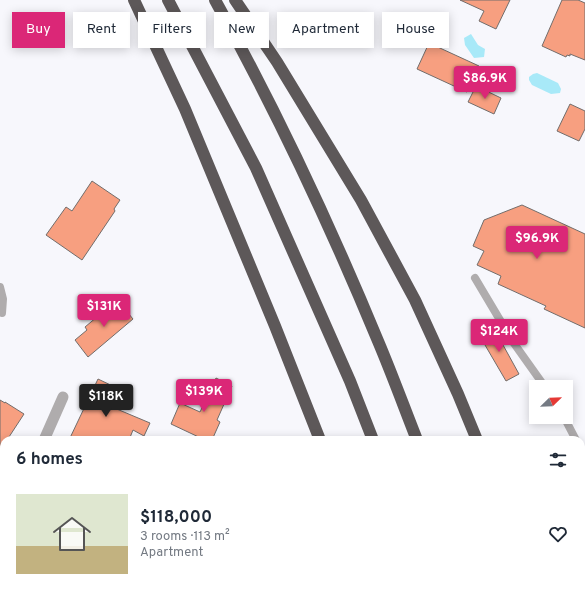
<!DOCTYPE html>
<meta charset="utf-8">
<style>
body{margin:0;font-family:Overpass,sans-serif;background:#f2f2f3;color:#1f2937;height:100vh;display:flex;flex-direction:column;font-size:15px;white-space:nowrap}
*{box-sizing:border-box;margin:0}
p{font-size:13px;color:#747a83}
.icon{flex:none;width:22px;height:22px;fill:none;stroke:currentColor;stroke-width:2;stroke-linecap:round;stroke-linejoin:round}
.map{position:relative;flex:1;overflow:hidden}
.side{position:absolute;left:0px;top:436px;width:585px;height:156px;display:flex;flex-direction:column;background:#fff;border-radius:12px 12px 0 0;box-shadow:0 2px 10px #0003}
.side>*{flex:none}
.hud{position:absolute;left:12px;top:12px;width:561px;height:36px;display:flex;gap:8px}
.needle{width:26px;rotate:67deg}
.tools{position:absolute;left:529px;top:380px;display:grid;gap:8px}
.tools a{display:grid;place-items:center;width:44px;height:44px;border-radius:0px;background:#fff;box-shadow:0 2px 10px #0003;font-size:20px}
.price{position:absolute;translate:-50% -34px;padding:0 9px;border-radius:4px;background:#db2777;color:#fff;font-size:13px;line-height:26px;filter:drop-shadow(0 1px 2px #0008)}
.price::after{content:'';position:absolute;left:50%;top:24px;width:12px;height:9px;margin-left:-6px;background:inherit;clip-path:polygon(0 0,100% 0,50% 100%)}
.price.on{background:#222;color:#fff}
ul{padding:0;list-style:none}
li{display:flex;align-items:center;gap:12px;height:100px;padding:0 16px}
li+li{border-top:1px solid #e0e1e3}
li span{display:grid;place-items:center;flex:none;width:112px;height:80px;border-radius:0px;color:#555}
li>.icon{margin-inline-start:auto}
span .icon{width:48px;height:48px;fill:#fffc;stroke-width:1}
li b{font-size:17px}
h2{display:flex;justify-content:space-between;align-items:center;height:48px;padding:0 16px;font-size:17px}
.tag{padding:0 14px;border-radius:0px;background:#fff;box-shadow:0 2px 10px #0003;font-size:14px;line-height:36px}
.tag.on{background:#db2777;color:#fff}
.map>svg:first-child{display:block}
.water{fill:#a8e9f8}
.building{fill:#f79f80;stroke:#726d6b}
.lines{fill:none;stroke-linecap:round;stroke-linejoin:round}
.service{stroke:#afacad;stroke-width:8}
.minor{stroke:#afacad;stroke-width:11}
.motorway{stroke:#5d5859;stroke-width:12}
</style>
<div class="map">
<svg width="585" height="592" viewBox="0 0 585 592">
<rect width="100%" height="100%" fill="#f7f7fc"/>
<g class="water">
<polygon points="471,34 478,45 485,49 484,57 474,58 465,45 464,38"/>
<polygon points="537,73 558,83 561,89 560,93 551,94 532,85 529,80 529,77 533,74"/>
</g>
<g class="building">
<polygon points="460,0 510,0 496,29 479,21 484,11"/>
<polygon points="562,0 578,0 585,3 585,60 570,54 570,56 567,55 566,57 542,46"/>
<polygon points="429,43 479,66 467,92 417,69"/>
<polygon points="476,86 501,98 494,114 468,102"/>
<polygon points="570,104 585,111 585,129 579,141 557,131"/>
<polygon points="92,181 120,200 114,209 115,211 82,260 46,235 66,207 72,211"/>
<polygon points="522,205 585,234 585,328 544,309 546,306 498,284 501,276 477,265 484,251 473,246 484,220"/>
<polygon points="116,301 118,303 119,302 133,319 88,357 75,340 87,330 85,327"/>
<polygon points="492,325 519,374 506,381 478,333"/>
<polygon points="216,378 232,386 217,420 220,422 212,440 205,440 171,424 180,403 200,412"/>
<polygon points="98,379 121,390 112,407 150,423 144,436 133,430 129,440 69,440"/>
<polygon points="0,400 5,403 5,402 24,414 7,440 4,440 4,444 0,450"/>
</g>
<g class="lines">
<g class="service">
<polyline points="475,278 513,342 545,387"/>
<polyline points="0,287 3,299 2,313"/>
<polyline points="564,417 576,440"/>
<polyline points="581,452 585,461"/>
</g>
<g class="minor">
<polyline points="44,440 63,397"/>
<polyline points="0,544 4,535"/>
<polyline points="157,592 159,588"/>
</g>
<g class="motorway">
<polyline points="134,0 185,109 275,326 320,440"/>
<polyline points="168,0 256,168 350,381 373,440"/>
<path d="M215,0C276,110 330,225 378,341C392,374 404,407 417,440"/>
<polyline points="235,0 277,62 361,200 415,300 458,394 477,440"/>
<polyline points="371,588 373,592"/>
<polyline points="424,588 425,592"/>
<polyline points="469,588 470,592"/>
<polyline points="537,588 539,592"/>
</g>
</g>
</svg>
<div class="tools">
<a><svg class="needle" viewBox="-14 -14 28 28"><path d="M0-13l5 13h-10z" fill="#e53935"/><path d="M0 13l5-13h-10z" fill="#747a83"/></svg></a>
</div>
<b class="price" style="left:485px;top:100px">$86.9K</b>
<b class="price" style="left:537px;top:260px">$96.9K</b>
<b class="price" style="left:104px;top:328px">$131K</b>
<b class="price" style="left:499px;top:353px">$124K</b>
<b class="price" style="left:204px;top:413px">$139K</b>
<b class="price on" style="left:106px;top:418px">$118K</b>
<div class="hud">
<a class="tag on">Buy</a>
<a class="tag">Rent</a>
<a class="tag">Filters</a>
<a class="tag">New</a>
<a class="tag">Apartment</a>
<a class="tag">House</a>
</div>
<section class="side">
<h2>6 homes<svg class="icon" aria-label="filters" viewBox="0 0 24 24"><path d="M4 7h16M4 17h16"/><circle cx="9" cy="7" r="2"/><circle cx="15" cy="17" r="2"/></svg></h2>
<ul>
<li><span style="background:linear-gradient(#dfe7d0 65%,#c2b280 0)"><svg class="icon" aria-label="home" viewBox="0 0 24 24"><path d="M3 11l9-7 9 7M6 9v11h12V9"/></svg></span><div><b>$118,000</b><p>3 rooms · 113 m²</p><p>Apartment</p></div><svg class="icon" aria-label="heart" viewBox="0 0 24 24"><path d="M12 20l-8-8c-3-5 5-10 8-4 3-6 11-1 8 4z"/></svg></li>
</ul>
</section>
</div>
